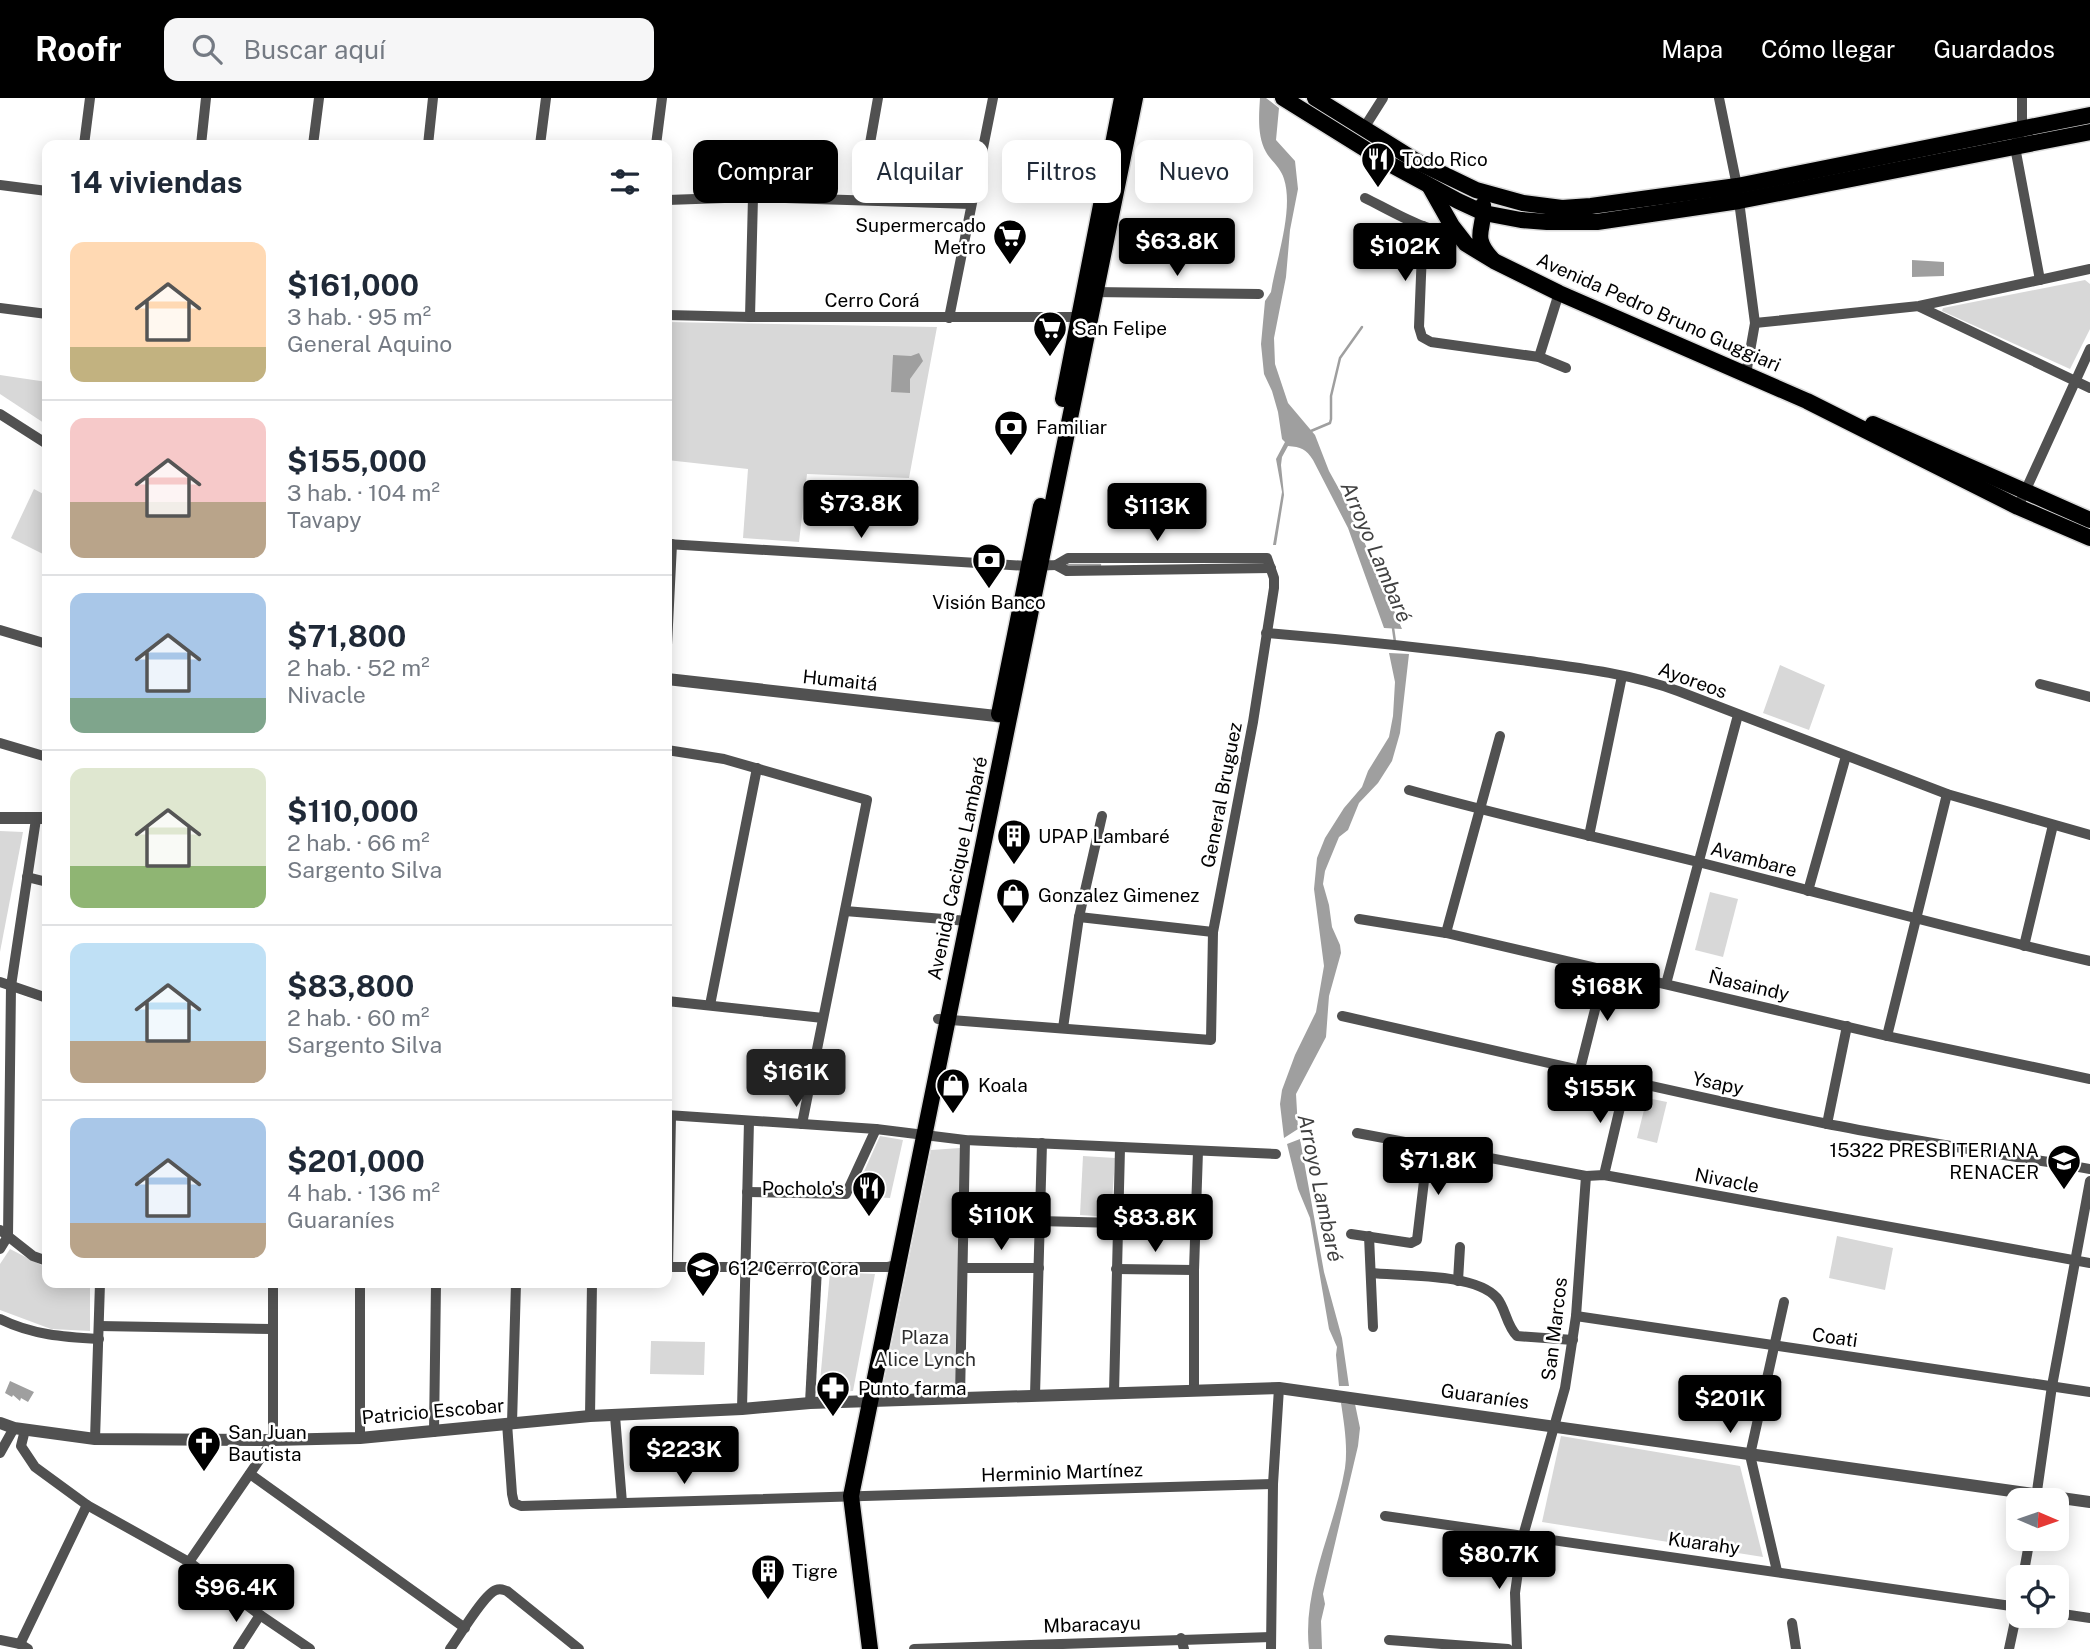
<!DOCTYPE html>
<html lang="es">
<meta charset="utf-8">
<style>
body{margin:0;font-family:"Public Sans",sans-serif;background:#f6f6f7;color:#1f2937;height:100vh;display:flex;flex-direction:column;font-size:26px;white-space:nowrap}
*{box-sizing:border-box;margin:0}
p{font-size:23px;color:#747a83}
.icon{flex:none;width:38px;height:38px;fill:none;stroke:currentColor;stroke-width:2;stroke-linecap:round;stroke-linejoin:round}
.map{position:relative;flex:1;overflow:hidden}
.sheet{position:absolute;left:42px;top:42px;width:630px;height:1148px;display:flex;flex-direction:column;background:#fff;border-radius:14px;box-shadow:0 4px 18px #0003}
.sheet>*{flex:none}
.guide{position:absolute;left:693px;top:42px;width:665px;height:63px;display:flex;gap:14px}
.needle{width:46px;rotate:92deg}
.tools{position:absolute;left:2006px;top:1390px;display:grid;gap:14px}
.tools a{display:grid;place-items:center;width:63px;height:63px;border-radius:14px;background:#fff;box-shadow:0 4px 18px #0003;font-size:35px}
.price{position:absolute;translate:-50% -60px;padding:0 16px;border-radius:7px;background:#000;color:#fff;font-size:23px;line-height:46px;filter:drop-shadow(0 2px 4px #0008)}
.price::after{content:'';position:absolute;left:50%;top:42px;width:21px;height:16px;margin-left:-10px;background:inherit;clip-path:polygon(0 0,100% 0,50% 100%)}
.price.current{background:#222;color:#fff}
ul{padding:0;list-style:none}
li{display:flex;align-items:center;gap:21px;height:175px;padding:0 28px}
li+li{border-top:2px solid #e0e1e3}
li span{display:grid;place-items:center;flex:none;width:196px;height:140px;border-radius:14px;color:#555}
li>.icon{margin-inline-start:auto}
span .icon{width:84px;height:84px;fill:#fffc;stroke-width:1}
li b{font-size:30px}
h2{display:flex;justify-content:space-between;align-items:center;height:84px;padding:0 28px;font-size:30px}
.chip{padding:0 24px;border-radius:14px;background:#fff;box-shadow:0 4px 18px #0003;font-size:24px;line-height:63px}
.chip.current{background:#000;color:#fff}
header{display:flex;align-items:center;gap:42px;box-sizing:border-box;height:98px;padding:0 35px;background:#000;color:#fff}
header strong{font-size:33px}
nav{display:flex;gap:38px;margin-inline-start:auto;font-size:24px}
.search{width:490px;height:63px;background:#f6f6f7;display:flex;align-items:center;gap:18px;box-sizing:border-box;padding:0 24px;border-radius:14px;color:#747a83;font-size:26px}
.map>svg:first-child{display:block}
.green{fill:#d8d8d8}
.water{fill:#9f9f9f}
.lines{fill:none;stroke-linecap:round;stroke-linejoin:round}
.stream{stroke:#9f9f9f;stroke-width:2.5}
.primary-casing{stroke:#dbdbdb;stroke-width:19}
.minor{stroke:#515151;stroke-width:10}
.tertiary{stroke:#515151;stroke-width:12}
.primary{stroke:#000;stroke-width:16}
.labels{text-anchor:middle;stroke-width:5;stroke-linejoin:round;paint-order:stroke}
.poi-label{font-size:19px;fill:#000;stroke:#fff;text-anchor:start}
.street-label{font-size:19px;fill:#000;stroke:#fff}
.park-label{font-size:19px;fill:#2f2f2f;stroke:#fff}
.water-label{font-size:21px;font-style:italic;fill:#404040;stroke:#fff}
</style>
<header>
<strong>Roofr</strong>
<div class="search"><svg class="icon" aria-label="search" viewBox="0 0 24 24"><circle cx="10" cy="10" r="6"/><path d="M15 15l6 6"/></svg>Buscar aquí</div>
<nav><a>Mapa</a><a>Cómo llegar</a><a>Guardados</a></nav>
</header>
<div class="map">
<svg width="2090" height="1551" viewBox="0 0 2090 1551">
<rect width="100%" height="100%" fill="#fff"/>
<g class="green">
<polygon points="2085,182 2090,186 2090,231 2070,271 1942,213 1943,210"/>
<polygon points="667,224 937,229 909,380 807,376 799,444 743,440 748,371 667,362"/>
<polygon points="0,277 47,284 47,327 0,296"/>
<polygon points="34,391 47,398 47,458 11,440"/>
<polygon points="1780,567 1825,587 1809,632 1763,615"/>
<polygon points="0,733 23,734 0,854"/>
<polygon points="1710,794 1738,801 1723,859 1695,852"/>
<polygon points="1647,1000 1667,1004 1657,1045 1637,1040"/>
<polygon points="880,1038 903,1042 890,1100 853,1098"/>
<polygon points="960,1050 957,1285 883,1288 931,1052"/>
<polygon points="1083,1058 1115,1060 1111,1119 1080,1117"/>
<polygon points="1837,1138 1893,1150 1885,1192 1829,1180"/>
<polygon points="10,1151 47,1170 47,1185 90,1185 90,1233 51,1231 0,1212 0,1166"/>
<polygon points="830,1174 875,1176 853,1293 819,1295"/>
<polygon points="651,1243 705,1244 704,1277 650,1276"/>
<polygon points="1561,1338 1740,1368 1763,1459 1542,1424"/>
</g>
<g class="water">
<path d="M1260,0H1266L1279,10L1276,42L1295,63L1298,91L1290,132L1286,179L1274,240L1275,266L1288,305L1315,337L1329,373L1349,409L1402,531L1384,530L1348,430L1313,362C1306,351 1301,349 1288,348L1282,359L1281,367L1284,397L1276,447H1273L1282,394L1276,361L1285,344L1282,341L1278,314L1272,293L1264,276L1261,246L1265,203L1271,194C1276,162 1294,112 1284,81C1281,70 1271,63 1266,54C1257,38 1259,17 1260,0Z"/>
<polygon points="1912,162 1944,164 1944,178 1912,179"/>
<polygon points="919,255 923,263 910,281 910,295 891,294 893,257 911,258"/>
<polygon points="1389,555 1409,556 1400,635 1392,663 1378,685 1359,705 1348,732 1339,739 1325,773 1323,786 1329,807 1332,829 1340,847 1341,855 1329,898 1326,939 1296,996 1298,1031 1284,1040 1280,1006 1282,992 1295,957 1316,914 1324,868 1314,791 1317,760 1325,740 1344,710 1362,689 1368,673 1389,639 1393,618 1395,584"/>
<polygon points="1300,1041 1324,1174 1342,1240 1349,1288 1339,1288 1336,1257 1337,1249 1329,1231 1310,1120 1298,1091 1287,1046"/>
<polygon points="10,1283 34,1294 28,1304 21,1300 20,1303 13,1297 12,1299 5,1295"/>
<path d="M1341,1305L1355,1306L1360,1330L1358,1348L1323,1496L1325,1506L1321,1523L1322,1551H1309C1302,1490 1335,1430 1345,1370C1348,1349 1344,1325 1341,1305Z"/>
</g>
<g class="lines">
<g class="stream">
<polyline points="1311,333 1330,325 1331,321 1331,298 1340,260 1362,229"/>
<polyline points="1068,467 1100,467"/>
<polyline points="1393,530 1395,544"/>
</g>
<g class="primary-casing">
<g id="primary">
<polyline points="1283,0 1386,64 1458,103 1484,115 1521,122 1547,124 1597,124 1739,103 2090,34"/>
<polyline points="1315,0 1418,64 1476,92 1523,105 1562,110 1591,108 1737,88 2090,17"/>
<polyline points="1430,89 1452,128 1466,146 1494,163 1559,195 1807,303 2018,409 2090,440"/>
<path d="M1483,107C1486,131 1470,137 1492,161"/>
<polyline points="1063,301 1122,0"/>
<polyline points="1873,326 2090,422"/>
<polyline points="999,616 1041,408"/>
<polyline points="870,1551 851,1398 1135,0"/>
</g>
</g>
<g class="minor">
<polyline points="1719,0 1737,88 1755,225 1746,276"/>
<polyline points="2022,0 2022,30 2015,49 2040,182"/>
<polyline points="1364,30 1383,0"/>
<polyline points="84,47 90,0"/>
<polyline points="201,47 206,0"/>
<polyline points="313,47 319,0"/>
<polyline points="428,47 433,0"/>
<polyline points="540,47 546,0"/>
<polyline points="656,47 662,0"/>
<polyline points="0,87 47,93"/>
<path d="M1365,100C1390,112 1429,137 1457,134"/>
<polyline points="667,102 753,99 971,106"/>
<polyline points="860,102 878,0"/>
<polyline points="1423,128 1419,229 1422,239 1431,244 1539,259 1566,270"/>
<polyline points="1091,194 1259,196"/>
<polyline points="1920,209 2090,290"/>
<polyline points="0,210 47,216"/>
<polyline points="667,217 750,219 1083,219"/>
<polyline points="750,219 753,99"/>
<polyline points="949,220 993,0"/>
<polyline points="1755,225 1919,208 2090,171"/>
<polyline points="1539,259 1559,195"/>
<polyline points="0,316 47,346"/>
<polyline points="2018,409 2090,251"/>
<polyline points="667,446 1028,468 1056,467 1068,460 1267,460 1274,480 1274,490 1253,624 1213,834 1211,942 938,921"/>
<polyline points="1056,467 1067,473 1271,470"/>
<polyline points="0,532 47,546"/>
<path d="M1266,535C1352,542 1436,551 1521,562C1573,569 1629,575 1678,593L1947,696L2090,737"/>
<polyline points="667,547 672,446"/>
<polyline points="2040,586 2090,599"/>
<polyline points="0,645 47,659"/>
<polyline points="667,652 724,661 867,702 802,1026"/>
<path d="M1409,692C1505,719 1602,740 1698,764C1829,797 1958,833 2090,863"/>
<polyline points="1589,738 1622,578"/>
<polyline points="27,779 47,784"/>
<polyline points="1808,793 1846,658"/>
<polyline points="845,813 968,823"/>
<polyline points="1079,819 1213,834"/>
<polyline points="1359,821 1446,835 1887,938 2090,981"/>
<polyline points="1446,835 1500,638"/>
<polyline points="2024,848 2053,727"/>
<polyline points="0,884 47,900"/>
<polyline points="1666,886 1738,617"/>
<polyline points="667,903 823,920"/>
<polyline points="710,907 757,670"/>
<path d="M1342,918C1502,954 1662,992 1823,1025C1912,1043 2001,1056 2090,1071"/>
<polyline points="1063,930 1079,819 1102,718"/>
<polyline points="1887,938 1947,696"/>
<polyline points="1580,971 1605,872"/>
<polyline points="667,1017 876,1031 965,1042 1276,1056"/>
<polyline points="1827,1026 1847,928"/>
<polyline points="1357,1035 1586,1078 1604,1077 2090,1165"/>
<polyline points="1604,1077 1626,984"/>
<polyline points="747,1094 846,1096 876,1031"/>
<polyline points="1039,1123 1117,1125"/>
<polyline points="0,1132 33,1158 47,1163"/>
<polyline points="1351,1136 1411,1145 1417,1142 1428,1049"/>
<polyline points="1369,1138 1373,1229"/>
<polyline points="0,1151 8,1138 11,888 36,721"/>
<polyline points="667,1169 888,1169 897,1167"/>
<polyline points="668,1169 671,1018"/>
<polyline points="963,1170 1039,1170"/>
<polyline points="1116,1171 1194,1172"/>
<path d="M1371,1175C1402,1178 1476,1175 1497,1200C1506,1211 1506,1227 1517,1238L1573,1242"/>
<polyline points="1458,1183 1460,1149"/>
<polyline points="360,1185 360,1340"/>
<polyline points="1576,1218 2090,1294"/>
<path d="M0,1221C32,1237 64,1239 99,1241"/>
<polyline points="99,1228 272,1231"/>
<polyline points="1194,1292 1194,1172 1198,1053"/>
<polyline points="1114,1295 1120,1050"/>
<polyline points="1035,1297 1042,1045"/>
<polyline points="960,1300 965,1042"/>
<polyline points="810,1305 817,1170"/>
<polyline points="742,1311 749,1023"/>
<polyline points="590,1318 592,1185"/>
<polyline points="615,1318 622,1405"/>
<polyline points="507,1325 512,1396 514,1405 521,1408 1273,1386"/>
<polyline points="512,1325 516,1185"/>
<polyline points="25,1332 21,1348 35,1369 87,1407 189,1464 260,1517 310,1551"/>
<polyline points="434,1334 436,1185"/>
<polyline points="95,1341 100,1185"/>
<polyline points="0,1355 14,1330"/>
<polyline points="250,1376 465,1530"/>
<polyline points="2036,1400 2052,1288 2090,1083"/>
<polyline points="1385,1418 2018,1509"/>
<polyline points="189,1464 273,1342 273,1185"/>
<polyline points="1777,1473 1750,1357 1784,1204"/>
<polyline points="2023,1479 2030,1440"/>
<polyline points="2056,1515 2090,1520"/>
<polyline points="1792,1525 1796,1551"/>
<polyline points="1181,1540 1184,1551"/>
<polyline points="0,1542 20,1546 28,1551"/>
<polyline points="1389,1542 1508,1551"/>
<polyline points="20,1546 87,1407"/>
<polyline points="238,1551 260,1517"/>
<path d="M450,1551C459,1539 484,1496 496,1492C501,1490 503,1492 507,1493L579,1551"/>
<polyline points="914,1551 1271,1539"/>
<polyline points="1271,1551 1273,1386 1279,1290"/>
<polyline points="1517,1551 1515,1495 1523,1438 1565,1290 1576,1218 1586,1078"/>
<polyline points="2009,1551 2018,1509"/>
</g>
<g class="tertiary">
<polyline points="667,581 1005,619"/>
<polyline points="0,720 47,720"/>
<polyline points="0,1325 14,1330 95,1341 273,1342 360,1340 590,1318 742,1311 810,1305 1279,1290 2090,1404"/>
</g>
<use href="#primary" class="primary"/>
</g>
<defs>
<g id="restaurant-pin" transform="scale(1.75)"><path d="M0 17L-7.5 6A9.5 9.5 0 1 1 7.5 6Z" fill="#000" stroke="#fff"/><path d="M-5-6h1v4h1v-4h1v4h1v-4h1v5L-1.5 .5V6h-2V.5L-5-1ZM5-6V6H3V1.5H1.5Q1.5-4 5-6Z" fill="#fff"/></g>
<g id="supermarket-pin" transform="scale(1.75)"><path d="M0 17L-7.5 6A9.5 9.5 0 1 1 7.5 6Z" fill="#000" stroke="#fff"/><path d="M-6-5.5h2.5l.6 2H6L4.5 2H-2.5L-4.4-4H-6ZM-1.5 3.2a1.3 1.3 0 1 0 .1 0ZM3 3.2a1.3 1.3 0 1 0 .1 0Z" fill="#fff"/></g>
<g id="bank-pin" transform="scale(1.75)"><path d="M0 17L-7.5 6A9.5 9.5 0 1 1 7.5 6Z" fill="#000" stroke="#fff"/><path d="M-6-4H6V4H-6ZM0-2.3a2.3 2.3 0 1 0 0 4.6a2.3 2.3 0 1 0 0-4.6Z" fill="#fff"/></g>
<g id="building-pin" transform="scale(1.75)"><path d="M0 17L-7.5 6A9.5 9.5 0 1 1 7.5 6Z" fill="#000" stroke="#fff"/><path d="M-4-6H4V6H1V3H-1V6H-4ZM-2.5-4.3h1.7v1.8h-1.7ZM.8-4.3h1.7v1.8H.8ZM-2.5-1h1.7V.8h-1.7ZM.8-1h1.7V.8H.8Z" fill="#fff"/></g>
<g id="shop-pin" transform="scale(1.75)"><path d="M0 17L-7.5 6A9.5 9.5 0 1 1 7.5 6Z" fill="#000" stroke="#fff"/><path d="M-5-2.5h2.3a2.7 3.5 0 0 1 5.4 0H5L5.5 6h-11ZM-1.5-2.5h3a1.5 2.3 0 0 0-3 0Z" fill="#fff"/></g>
<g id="school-pin" transform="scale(1.75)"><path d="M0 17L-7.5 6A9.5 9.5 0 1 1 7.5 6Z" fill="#000" stroke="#fff"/><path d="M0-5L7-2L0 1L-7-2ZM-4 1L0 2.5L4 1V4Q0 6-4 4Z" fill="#fff"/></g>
<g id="pharmacy-pin" transform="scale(1.75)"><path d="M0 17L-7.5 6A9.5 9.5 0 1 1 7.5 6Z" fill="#000" stroke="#fff"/><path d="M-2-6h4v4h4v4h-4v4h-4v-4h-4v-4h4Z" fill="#fff"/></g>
<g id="church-pin" transform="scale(1.75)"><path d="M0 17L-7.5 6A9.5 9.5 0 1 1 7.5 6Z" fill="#000" stroke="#fff"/><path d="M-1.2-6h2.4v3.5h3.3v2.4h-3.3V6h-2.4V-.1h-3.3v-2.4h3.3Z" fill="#fff"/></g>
</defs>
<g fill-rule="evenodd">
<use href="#restaurant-pin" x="1378" y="61"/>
<use href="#supermarket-pin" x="1010" y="138"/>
<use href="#supermarket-pin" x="1050" y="230"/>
<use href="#bank-pin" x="1011" y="329"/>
<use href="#bank-pin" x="989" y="462"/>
<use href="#building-pin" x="1014" y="738"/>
<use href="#shop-pin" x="1013" y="797"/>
<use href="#shop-pin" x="953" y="987"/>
<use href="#school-pin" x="2064" y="1063"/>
<use href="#restaurant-pin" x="869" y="1090"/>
<use href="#school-pin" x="703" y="1170"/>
<use href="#pharmacy-pin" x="833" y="1290"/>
<use href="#church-pin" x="204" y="1345"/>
<use href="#building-pin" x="768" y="1473"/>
</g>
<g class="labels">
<g class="poi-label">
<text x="1402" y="68">Todo Rico</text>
<text x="986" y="134" text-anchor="end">Supermercado<tspan x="986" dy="22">Metro</tspan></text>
<text x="1074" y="237">San Felipe</text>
<text x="1036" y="336">Familiar</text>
<text x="989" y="511" text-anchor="middle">Visión Banco</text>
<text x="1038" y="745">UPAP Lambaré</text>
<text x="1038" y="804">Gonzalez Gimenez</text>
<text x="978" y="994">Koala</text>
<text x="2039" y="1059" text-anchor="end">15322 PRESBITERIANA<tspan x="2039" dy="22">RENACER</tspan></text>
<text x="844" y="1097" text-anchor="end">Pocholo's</text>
<text x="728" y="1177">612 Cerro Cora</text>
<text x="858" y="1297">Punto farma</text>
<text x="228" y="1341">San Juan<tspan x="228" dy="22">Bautista</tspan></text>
<text x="792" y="1480">Tigre</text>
</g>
<g class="street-label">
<text x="872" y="209">Cerro Corá</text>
<text transform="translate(1659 214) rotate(24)" y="7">Avenida Pedro Bruno Guggiari</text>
<text transform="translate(840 582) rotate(6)" y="7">Humaitá</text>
<text transform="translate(1693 582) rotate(20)" y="7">Ayoreos</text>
<text transform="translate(1221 697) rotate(-79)" y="7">General Bruguez</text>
<text transform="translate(1754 761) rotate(15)" y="7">Avambare</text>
<text transform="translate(957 770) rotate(-78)" y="7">Avenida Cacique Lambaré</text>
<text transform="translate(1749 887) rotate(13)" y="7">Ñasaindy</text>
<text transform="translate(1718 985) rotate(12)" y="7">Ysapy</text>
<text transform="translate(1727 1082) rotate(11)" y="7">Nivacle</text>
<text transform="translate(1554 1231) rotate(-83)" y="7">San Marcos</text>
<text transform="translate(1835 1239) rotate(8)" y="7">Coati</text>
<text transform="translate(1485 1298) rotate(8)" y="7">Guaraníes</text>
<text transform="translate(433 1313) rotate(-5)" y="7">Patricio Escobar</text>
<text transform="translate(1062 1374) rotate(-2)" y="7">Herminio Martínez</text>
<text transform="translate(1704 1445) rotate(8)" y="7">Kuarahy</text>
<text transform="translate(1092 1526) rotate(-2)" y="7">Mbaracayu</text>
</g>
<g class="park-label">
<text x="925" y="1246">Plaza<tspan x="925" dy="22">Alice Lynch</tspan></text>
</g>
<g class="water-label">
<text transform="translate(1376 454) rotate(67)" y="7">Arroyo Lambaré</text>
<text transform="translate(1320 1090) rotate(78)" y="7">Arroyo Lambaré</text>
</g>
</g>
</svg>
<div class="tools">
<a><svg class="needle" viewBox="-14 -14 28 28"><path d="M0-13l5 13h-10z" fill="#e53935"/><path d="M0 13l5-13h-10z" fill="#747a83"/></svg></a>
<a><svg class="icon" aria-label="locate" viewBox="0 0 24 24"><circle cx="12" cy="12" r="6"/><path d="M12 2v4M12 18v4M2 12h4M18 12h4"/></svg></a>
</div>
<b class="price" style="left:1177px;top:180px">$63.8K</b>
<b class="price" style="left:1405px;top:185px">$102K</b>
<b class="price" style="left:861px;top:442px">$73.8K</b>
<b class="price" style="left:1157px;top:445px">$113K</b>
<b class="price" style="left:1607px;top:925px">$168K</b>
<b class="price current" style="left:796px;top:1011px">$161K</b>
<b class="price" style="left:1600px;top:1027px">$155K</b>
<b class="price" style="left:1438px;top:1099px">$71.8K</b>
<b class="price" style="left:1001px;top:1154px">$110K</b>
<b class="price" style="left:1155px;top:1156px">$83.8K</b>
<b class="price" style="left:1730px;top:1337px">$201K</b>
<b class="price" style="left:684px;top:1388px">$223K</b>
<b class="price" style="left:1499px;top:1493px">$80.7K</b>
<b class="price" style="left:236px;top:1526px">$96.4K</b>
<div class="guide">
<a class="chip current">Comprar</a>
<a class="chip">Alquilar</a>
<a class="chip">Filtros</a>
<a class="chip">Nuevo</a>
</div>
<section class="sheet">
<h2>14 viviendas<svg class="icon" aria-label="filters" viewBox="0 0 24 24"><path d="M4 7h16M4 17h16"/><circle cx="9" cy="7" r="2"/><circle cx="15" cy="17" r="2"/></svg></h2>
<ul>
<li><span style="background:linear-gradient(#ffd9b3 75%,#c2b280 0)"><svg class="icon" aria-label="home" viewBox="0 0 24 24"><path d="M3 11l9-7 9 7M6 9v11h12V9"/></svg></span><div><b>$161,000</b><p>3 hab. · 95 m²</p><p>General Aquino</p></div></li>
<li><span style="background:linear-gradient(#f6c9c9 60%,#b9a48a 0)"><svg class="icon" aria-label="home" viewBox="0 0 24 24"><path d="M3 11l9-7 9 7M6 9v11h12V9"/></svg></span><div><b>$155,000</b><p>3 hab. · 104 m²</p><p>Tavapy</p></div></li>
<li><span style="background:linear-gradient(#a9c7e8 75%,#7fa58c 0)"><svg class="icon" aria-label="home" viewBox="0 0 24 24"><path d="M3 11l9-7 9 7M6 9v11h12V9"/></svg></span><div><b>$71,800</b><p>2 hab. · 52 m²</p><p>Nivacle</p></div></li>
<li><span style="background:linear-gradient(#dfe7d0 70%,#8fb573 0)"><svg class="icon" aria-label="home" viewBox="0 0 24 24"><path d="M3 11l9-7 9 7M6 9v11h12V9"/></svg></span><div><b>$110,000</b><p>2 hab. · 66 m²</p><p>Sargento Silva</p></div></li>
<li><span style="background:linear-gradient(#bfe0f5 70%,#b9a48a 0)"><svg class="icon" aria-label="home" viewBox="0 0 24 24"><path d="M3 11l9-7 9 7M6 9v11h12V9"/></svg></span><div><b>$83,800</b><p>2 hab. · 60 m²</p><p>Sargento Silva</p></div></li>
<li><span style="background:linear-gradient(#a9c7e8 75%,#b9a48a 0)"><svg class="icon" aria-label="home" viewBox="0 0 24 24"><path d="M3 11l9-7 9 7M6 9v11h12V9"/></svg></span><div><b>$201,000</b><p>4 hab. · 136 m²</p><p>Guaraníes</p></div></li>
</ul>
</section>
</div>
